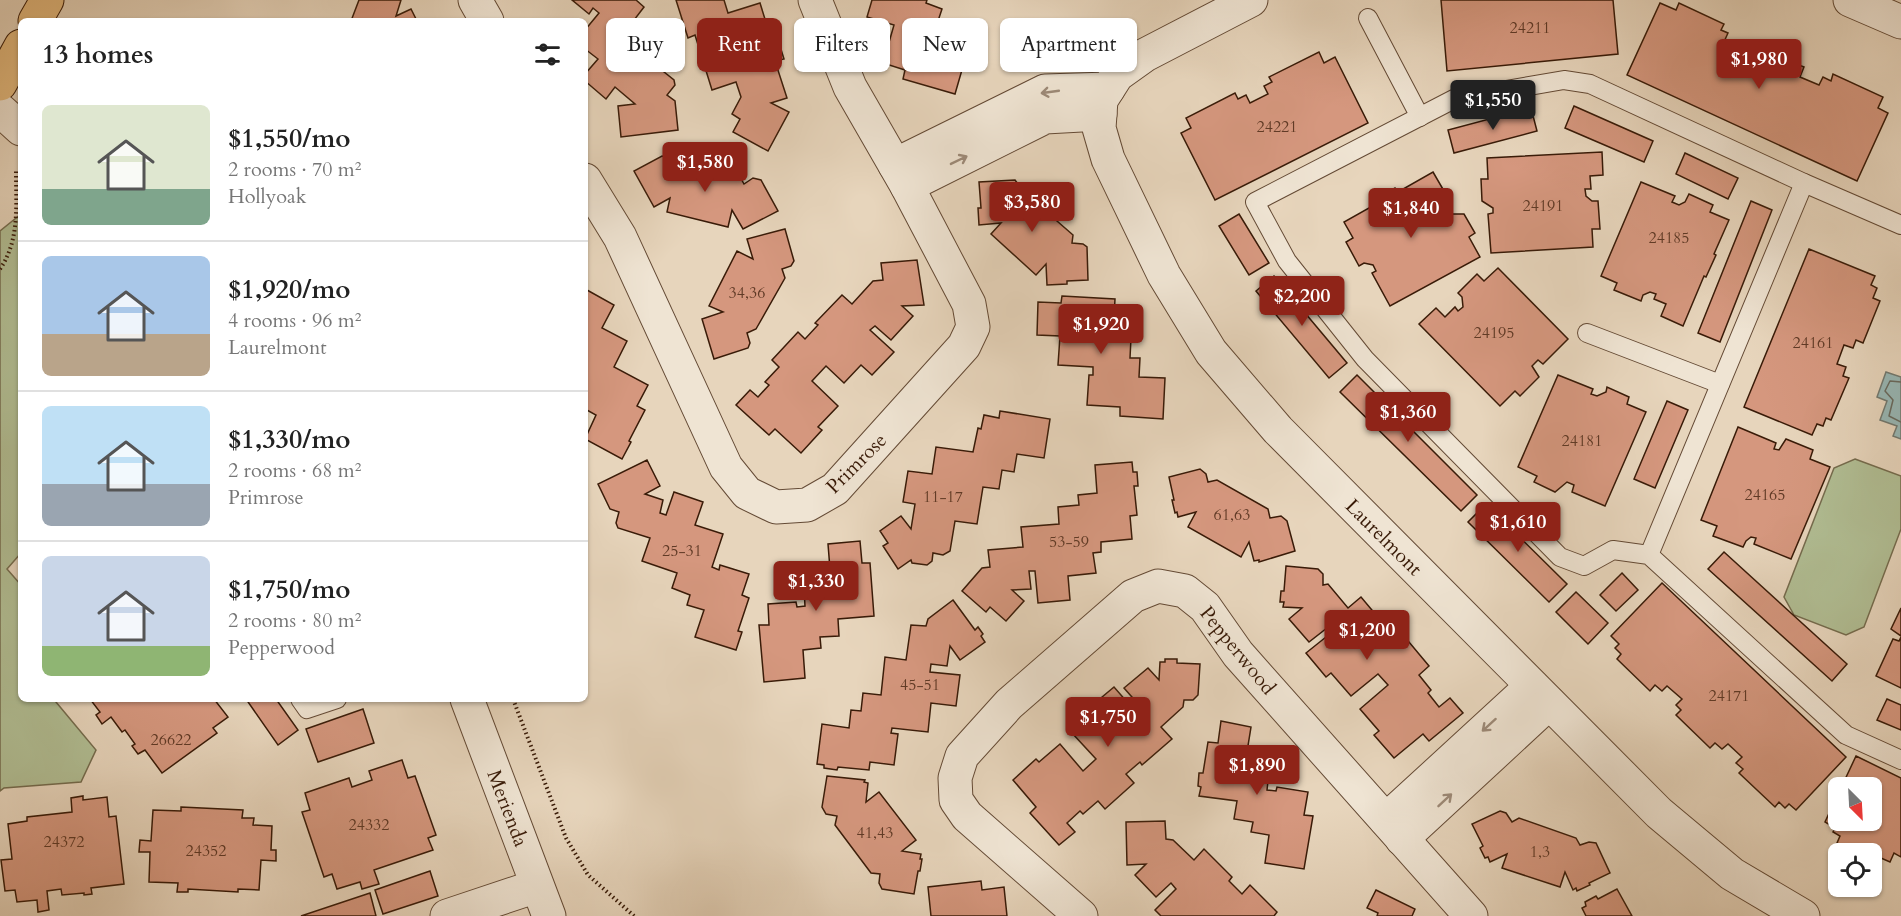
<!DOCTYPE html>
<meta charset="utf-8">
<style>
body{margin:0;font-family:Cardo,serif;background:#f6f6f6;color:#222;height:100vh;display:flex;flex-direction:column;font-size:22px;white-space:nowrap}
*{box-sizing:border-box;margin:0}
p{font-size:20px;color:#767676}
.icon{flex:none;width:33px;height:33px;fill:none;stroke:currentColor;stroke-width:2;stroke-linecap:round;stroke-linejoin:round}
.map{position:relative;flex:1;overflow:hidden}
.details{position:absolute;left:18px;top:18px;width:570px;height:684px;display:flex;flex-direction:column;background:#fff;border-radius:9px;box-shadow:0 2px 4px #0004}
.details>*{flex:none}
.guide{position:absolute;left:606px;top:18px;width:570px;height:54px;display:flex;gap:12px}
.needle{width:39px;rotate:156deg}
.fabs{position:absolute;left:1828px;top:777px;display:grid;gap:12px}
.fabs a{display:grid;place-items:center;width:54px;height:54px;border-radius:9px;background:#fff;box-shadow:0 2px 4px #0004;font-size:30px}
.price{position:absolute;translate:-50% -51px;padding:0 14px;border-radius:6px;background:#8f2418;color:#fff;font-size:20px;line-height:39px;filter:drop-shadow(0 2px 3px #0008)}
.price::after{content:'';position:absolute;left:50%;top:36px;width:18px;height:14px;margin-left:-9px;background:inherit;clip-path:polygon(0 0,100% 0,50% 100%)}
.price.active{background:#222;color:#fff}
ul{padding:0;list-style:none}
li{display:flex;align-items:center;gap:18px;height:150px;padding:0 24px}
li+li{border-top:2px solid #e0e0e0}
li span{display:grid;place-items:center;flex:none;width:168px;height:120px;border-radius:9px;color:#555}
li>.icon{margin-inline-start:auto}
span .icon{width:72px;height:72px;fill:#fffc;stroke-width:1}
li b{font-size:26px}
h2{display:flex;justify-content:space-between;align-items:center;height:72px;padding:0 24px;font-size:26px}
.pill{padding:0 21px;border-radius:9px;background:#fff;box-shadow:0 2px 4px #0004;font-size:21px;line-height:54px}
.pill.active{background:#8f2418;color:#fff}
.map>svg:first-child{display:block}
.green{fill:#b1be94;stroke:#756c4e;stroke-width:1.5}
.water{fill:#98b8b6;stroke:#727970;stroke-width:1.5}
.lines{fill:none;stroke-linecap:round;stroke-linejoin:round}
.shore{stroke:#686a5f;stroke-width:1.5}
.building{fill:#d5977e;stroke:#391b08;stroke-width:1.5}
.lane-casing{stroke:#644a35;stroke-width:20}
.street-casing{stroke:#644a35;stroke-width:35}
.primary-casing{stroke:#391b08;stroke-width:35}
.path{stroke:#391b08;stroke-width:4;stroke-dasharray:1.5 3;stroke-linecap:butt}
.lane{stroke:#efe4d3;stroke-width:18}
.street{stroke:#efe4d3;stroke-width:33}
.primary{stroke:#e4ba7e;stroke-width:33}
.oneway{stroke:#9d8a78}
.labels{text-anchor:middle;stroke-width:4.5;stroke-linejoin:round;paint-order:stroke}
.number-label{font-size:16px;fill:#603a26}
.street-label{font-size:20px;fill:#391b08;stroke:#efe4d3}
</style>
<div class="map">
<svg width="1901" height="916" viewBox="0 0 1901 916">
<rect width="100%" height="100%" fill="#e7d5bc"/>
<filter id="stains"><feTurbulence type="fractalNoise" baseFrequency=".00333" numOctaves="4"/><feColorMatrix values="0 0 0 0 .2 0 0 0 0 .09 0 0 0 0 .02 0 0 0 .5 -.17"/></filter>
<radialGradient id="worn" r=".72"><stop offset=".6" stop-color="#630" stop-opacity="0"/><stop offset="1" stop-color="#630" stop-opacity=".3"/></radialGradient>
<g class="green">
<polygon points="21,214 21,553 7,569 21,585 21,699 57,699 56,702 96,750 81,782 4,788 0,791 0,231"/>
<polygon points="1855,459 1901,476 1901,529 1864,627 1846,635 1794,615 1784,597 1834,468"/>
</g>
<polygon class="water" points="1886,372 1901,377 1901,439 1893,436 1897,426 1880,420 1887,401 1877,397"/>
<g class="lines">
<polyline class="shore" points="1901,382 1890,381 1885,391 1893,400 1889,416 1901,422"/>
</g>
<g class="building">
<polygon points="359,0 401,0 396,16 411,9 417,21 351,21"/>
<polygon points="572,0 636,0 644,7 634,20 663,43 649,60 674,80 675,85 667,95 675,101 678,130 621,137 618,106 635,104 615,87 606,99 585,81 585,74 598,59 585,49 585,30 599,13 593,8 589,14"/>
<polygon points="676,0 724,0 728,13 760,3 769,32 775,30 784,59 775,61 787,98 771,103 789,112 768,151 733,132 740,119 732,114 741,97 736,82 712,90 695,35 688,38"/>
<polygon points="872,0 927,0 926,3 942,9 936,27 947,30 942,49 966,56 955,94 903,79 905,70 883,63 894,25 867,17"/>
<polygon points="1441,0 1613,0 1618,54 1447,71"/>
<polygon points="1660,3 1676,10 1679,3 1724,24 1721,30 1728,33 1723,44 1740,51 1745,41 1754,45 1757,40 1799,59 1796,64 1804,67 1800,77 1819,85 1823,77 1831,81 1833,74 1883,97 1878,108 1888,113 1857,181 1627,75"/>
<polygon points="1319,52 1324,63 1335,57 1368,123 1215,200 1181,133 1191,128 1186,118 1235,93 1238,99 1246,95 1250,103 1268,94 1264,86 1272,82 1269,77"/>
<polygon points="1574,106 1653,141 1644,162 1565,128"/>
<polygon points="1531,108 1537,131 1454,153 1448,130"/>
<polygon points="1602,152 1603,175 1590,176 1591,189 1585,189 1586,196 1592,201 1598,201 1600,229 1592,229 1593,247 1491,253 1488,214 1493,213 1493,208 1482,201 1481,179 1488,179 1487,158"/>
<polygon points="1685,153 1738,178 1728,199 1676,174"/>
<polygon points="662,156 668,158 673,167 681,162 740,177 744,184 753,178 761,180 778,211 743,229 732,210 728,227 667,212 670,198 654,207 634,171"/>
<polygon points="1433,172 1451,203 1445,207 1449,214 1464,214 1475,233 1469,237 1480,257 1390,306 1372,273 1376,271 1373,265 1364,263 1359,266 1346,242 1353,238 1344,222 1378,203 1376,199 1395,188 1398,192"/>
<polygon points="1015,180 1018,184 1018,194 1026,194 1073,235 1072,243 1083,244 1087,247 1088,280 1067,281 1067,284 1047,285 1046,264 1036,275 991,234 1001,223 979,225 978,208 981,208 979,182"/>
<polygon points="1641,182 1675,196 1672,202 1679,205 1685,202 1689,194 1713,205 1710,212 1729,220 1714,254 1716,255 1706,277 1704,276 1683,326 1661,316 1666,304 1654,299 1656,294 1650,292 1643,295 1641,301 1614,290 1617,283 1601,276"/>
<polygon points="1751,201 1772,210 1720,342 1698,333"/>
<polygon points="1239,214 1269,263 1249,275 1219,226"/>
<polygon points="785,229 794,261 791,266 782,269 785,278 756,329 747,333 750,343 748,348 714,359 702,319 723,312 709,306 737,251 753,259 747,239"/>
<polygon points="1809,249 1875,276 1871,285 1877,288 1873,298 1880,301 1863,343 1856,340 1853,348 1844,345 1837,364 1846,367 1843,376 1849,378 1831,420 1826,418 1823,426 1817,424 1812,435 1744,407"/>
<polygon points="917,260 924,305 902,306 913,316 891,340 875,326 870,330 894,352 872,375 861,365 844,383 826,366 812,381 838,406 818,427 822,430 801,453 775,429 769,435 736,405 750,390 758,397 769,385 765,382 779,367 772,360 798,332 805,339 818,325 815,323 842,295 852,304 873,281 883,280 881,263"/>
<polygon points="1498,268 1568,339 1543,364 1538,360 1532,366 1539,377 1520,396 1515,391 1500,406 1419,324 1436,308 1445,317 1455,307 1458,311 1463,307 1462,297 1458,293 1477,274 1484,281"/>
<polygon points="1274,276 1347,363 1329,378 1256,291"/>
<polygon points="587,290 614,305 602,328 627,341 614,367 648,385 637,406 645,410 629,441 631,442 622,459 585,439 596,415 585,409 585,293"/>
<polygon points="1062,296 1115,299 1113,337 1131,338 1130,358 1140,358 1139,377 1165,378 1163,419 1120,416 1120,407 1087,405 1089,375 1093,375 1093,367 1058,365 1060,336 1037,335 1038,302 1061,303"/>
<polygon points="1357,375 1477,495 1461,511 1340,392"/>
<polygon points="1558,375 1593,389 1591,394 1597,396 1606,392 1607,387 1629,397 1627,404 1646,412 1605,506 1572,492 1574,485 1567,482 1555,492 1534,482 1537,476 1518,467"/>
<polygon points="1667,401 1688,410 1655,488 1634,479"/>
<polygon points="1000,411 1050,419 1044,458 1017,454 1014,472 1002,470 999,489 983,487 977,524 955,521 950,551 943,555 933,553 932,561 927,565 912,563 911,560 898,569 883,546 888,543 880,531 901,516 911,529 915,504 903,502 908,471 932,474 936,447 973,452 978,428 981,429 984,415 999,418"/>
<polygon points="1738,427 1776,443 1774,449 1779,450 1786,439 1813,450 1810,459 1830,467 1791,559 1754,544 1756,538 1751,537 1746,541 1743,547 1713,536 1717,526 1701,520"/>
<polygon points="647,460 660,486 645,494 663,500 660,513 666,515 674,492 703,502 695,525 723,534 712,567 719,570 720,565 749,574 742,595 749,598 738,631 742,632 736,650 695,637 704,610 687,605 690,595 672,588 677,573 642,561 650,538 618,528 616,523 619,512 610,509 598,484"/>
<polygon points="1132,462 1133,472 1137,472 1138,486 1134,486 1137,515 1130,516 1132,539 1101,542 1101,552 1093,553 1096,573 1068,576 1070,600 1038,603 1035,571 1029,571 1031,589 1012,590 1024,601 1006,621 990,607 986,612 962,591 982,568 990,567 988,550 1023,547 1021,527 1059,524 1058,507 1079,505 1078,495 1097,493 1095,465"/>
<polygon points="1200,469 1206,474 1208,482 1217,480 1268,509 1270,518 1281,516 1287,521 1295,551 1259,562 1259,560 1254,561 1249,542 1241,557 1188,527 1196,512 1178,517 1177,512 1175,513 1172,500 1174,500 1169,477"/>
<polygon points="1486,504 1567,584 1549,602 1468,522"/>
<polygon points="860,541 862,563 870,563 874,616 838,619 839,636 820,637 821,648 803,650 805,678 764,682 759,625 769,625 768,604 796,602 797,607 805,606 803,571 830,569 828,544"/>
<polygon points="1724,552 1847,664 1832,681 1708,569"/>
<polygon points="1286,566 1318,569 1323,574 1323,585 1328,584 1348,608 1361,597 1387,628 1384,631 1395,644 1404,636 1429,666 1419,675 1431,690 1428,693 1439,707 1450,698 1463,713 1429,741 1423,734 1394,758 1374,735 1379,731 1360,709 1388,685 1378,674 1351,696 1331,673 1326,677 1306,653 1331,633 1327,628 1309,642 1289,619 1302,608 1283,607 1284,602 1280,602 1281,591 1284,591"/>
<polygon points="1622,573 1638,590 1616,611 1600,595"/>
<polygon points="1662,583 1846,757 1796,810 1789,804 1785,808 1779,802 1775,807 1739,773 1743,769 1736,763 1742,757 1728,744 1722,749 1715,743 1710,748 1676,715 1681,710 1676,705 1682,699 1667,686 1662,691 1655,685 1650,691 1617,659 1621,654 1615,648 1619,644 1611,636"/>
<polygon points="1576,592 1608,623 1588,644 1556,612"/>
<polygon points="953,600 975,630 978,627 983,634 981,636 985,642 960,660 950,646 947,666 931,664 930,672 960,675 956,706 931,703 928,732 892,728 891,733 898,734 894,765 870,762 869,770 838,767 837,770 824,768 824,765 817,764 822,724 849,728 851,710 861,711 863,693 881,695 885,657 906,660 911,625 926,626 928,619"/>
<polygon points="1901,608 1901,636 1891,629"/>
<polygon points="1901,637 1901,688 1876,676 1893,639 1899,641"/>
<polygon points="1165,659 1177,659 1177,663 1200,664 1198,695 1193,700 1184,700 1183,707 1161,727 1172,739 1142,765 1140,762 1126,774 1134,783 1105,809 1098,801 1083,814 1080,811 1067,823 1075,832 1059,845 1030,813 1036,807 1013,780 1036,759 1039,762 1060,744 1083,771 1096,759 1072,733 1094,713 1089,708 1114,687 1134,710 1139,705 1124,688 1148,668 1159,680 1160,662 1165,662"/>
<polygon points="90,699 214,699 228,717 213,728 217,733 162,773 145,750 138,754 132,746 135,744 125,730 122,732 111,717 102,724 96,715 100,712"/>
<polygon points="246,699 276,699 298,730 278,745"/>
<polygon points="1887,699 1901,705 1901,730 1877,720"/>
<polygon points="363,709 374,743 318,762 306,729"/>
<polygon points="1221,721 1251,727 1247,752 1275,757 1271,782 1268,781 1267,790 1276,791 1277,787 1308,792 1304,815 1313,816 1304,869 1265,863 1269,835 1251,832 1253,822 1234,819 1237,801 1199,796 1201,787 1198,786 1199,773 1203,773 1208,742 1218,743"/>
<polygon points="1856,756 1901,778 1901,857 1894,853 1890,862 1881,858 1879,863 1872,860 1872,854 1858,854 1837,843 1840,836 1833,832 1835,828 1825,822 1839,792 1839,820 1872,820 1872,788 1841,788"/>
<polygon points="402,760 408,778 415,776 436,835 428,838 433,850 374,870 379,884 362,889 360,882 337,889 332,874 324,877 302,812 310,810 305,793 349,778 352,787 372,780 369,771"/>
<polygon points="827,776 865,780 864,782 868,783 866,802 879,792 916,840 902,851 921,854 920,859 922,859 920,871 918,871 914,894 882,889 879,883 880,874 871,873 835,825 837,816 826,814 822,807"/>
<polygon points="83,796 83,800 107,797 109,817 116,816 124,884 91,888 92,894 84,895 84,893 62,895 61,889 47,891 49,910 38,912 37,900 17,902 15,890 5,891 1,860 12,859 8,824 27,821 27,817 72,812 71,798"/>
<polygon points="181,807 243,810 242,818 254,818 253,825 272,826 271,850 276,850 276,861 261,860 259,890 238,889 238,892 188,889 188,892 177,892 178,883 149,882 150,852 139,852 140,840 151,841 153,810 181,811"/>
<polygon points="1500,811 1506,813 1512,822 1519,818 1576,838 1580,845 1589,842 1596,843 1610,873 1589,883 1590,885 1577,891 1576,888 1573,890 1565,872 1560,887 1502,868 1507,854 1490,862 1488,857 1485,858 1480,848 1483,846 1472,824"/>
<polygon points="1165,821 1166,839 1173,840 1194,860 1204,849 1232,877 1229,881 1242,894 1250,885 1277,912 1274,916 1161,916 1155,910 1176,889 1171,883 1156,897 1135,875 1146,864 1127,865 1126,822"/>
<polygon points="430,871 438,896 383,914 375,890"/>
<polygon points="981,881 982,890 1004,887 1007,916 931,916 928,887"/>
<polygon points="1617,889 1632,916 1586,916 1582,908 1586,906 1585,902 1596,896 1598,899"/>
<polygon points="1376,890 1415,909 1412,916 1377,916 1378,913 1367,908"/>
<polygon points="370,893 376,916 301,916"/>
</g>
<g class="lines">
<g class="lane-casing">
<g id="lane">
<polyline points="1368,18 1420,117"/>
<polyline points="1901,225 1804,183 1590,84 1564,80 1454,99 1255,202 1287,261 1365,359 1560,557 1584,566 1613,550 1649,555 1846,735 1901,760"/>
<polyline points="1587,333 1720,384"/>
<polyline points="1649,555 1804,183"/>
<polyline points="300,699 307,709 337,699"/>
</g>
</g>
<g class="street-casing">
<g id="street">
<polyline points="475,0 487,21"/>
<polyline points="1251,0 1145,55 1117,75 1101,100 1099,128 1108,159 1164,275 1211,352 1278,430 1659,813 1732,874 1803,916"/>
<polyline points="1850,0 1901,22"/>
<polyline points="0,110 21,129"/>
<polyline points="895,165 1045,91 1108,89"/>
<polyline points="585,180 620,237 726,467 747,493 776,507 807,505 835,489 964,346 973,327 969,304 907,186 850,87 815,0"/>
<polyline points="907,186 1045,117 1100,114"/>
<polyline points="467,699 549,916"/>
<polyline points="1386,820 1532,686"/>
<polyline points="1402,839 1549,703"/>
<polyline points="447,916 537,886"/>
<polyline points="1081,916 967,816 956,800 955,778 962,756 1009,704 1133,596 1158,586 1185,591 1205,607 1238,654 1471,916"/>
</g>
</g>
<g class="primary-casing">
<g id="primary">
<polyline points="35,21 47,0"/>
<polyline points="0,84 21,46"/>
</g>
</g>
<g class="path">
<path d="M0,269C20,240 16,205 16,171"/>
<polyline points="513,699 566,838 588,875 634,916"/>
</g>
<use href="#lane" class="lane"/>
<use href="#street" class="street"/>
<use href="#primary" class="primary"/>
</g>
<defs><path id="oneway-shaft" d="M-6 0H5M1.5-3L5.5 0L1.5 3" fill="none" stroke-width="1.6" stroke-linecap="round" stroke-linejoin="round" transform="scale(1.5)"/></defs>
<g class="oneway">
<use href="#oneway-shaft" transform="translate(1050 92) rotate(172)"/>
<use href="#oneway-shaft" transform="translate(959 160) rotate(-26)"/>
<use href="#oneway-shaft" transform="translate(1489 725) rotate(138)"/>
<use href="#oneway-shaft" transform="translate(1445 800) rotate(-43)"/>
</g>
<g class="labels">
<g class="number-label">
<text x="1530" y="33">24211</text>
<text x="1277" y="132">24221</text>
<text x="1543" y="211">24191</text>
<text x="1669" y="243">24185</text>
<text x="747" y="298">34,36</text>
<text x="1494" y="338">24195</text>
<text x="1813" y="348">24161</text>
<text x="1582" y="446">24181</text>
<text x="1765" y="500">24165</text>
<text x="943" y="502">11-17</text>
<text x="1232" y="520">61,63</text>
<text x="1069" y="547">53-59</text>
<text x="682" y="556">25-31</text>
<text x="920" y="690">45-51</text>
<text x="1729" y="701">24171</text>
<text x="171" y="745">26622</text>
<text x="369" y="830">24332</text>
<text x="875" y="838">41,43</text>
<text x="64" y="847">24372</text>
<text x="206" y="856">24352</text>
<text x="1540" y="857">1,3</text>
</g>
<g class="street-label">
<text transform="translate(856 463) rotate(-45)" y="7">Primrose</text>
<text transform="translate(1384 537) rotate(45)" y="7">Laurelmont</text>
<text transform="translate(1238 650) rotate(51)" y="7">Pepperwood</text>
<text transform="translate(508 808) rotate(69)" y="7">Merienda</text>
</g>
</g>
<rect width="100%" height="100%" filter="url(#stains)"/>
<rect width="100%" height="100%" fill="url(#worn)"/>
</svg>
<div class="fabs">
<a><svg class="needle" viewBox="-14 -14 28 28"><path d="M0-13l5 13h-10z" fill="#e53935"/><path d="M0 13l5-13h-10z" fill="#767676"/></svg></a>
<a><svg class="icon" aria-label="locate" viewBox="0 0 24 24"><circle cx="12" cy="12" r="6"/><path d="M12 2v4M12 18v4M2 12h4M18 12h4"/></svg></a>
</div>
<b class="price" style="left:1759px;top:90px">$1,980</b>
<b class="price active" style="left:1493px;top:131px">$1,550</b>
<b class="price" style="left:705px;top:193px">$1,580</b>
<b class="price" style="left:1032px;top:233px">$3,580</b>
<b class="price" style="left:1411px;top:239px">$1,840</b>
<b class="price" style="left:1302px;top:327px">$2,200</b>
<b class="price" style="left:1101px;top:355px">$1,920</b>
<b class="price" style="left:1408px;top:443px">$1,360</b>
<b class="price" style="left:1518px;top:553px">$1,610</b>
<b class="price" style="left:816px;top:612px">$1,330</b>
<b class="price" style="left:1367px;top:661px">$1,200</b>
<b class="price" style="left:1108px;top:748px">$1,750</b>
<b class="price" style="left:1257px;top:796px">$1,890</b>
<div class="guide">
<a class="pill">Buy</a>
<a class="pill active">Rent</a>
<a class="pill">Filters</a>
<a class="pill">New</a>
<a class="pill">Apartment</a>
</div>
<section class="details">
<h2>13 homes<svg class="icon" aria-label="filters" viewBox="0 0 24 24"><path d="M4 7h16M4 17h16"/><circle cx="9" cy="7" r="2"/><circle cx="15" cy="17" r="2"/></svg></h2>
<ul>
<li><span style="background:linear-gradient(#dfe7d0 70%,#7fa58c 0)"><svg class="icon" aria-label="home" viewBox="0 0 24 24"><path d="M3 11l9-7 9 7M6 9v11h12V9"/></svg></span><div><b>$1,550/mo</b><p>2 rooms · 70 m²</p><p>Hollyoak</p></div></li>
<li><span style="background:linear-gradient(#a9c7e8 65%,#b9a48a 0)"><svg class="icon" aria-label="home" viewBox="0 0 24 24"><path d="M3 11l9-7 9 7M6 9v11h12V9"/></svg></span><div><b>$1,920/mo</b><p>4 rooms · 96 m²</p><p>Laurelmont</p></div></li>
<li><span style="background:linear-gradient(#bfe0f5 65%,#9aa5b1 0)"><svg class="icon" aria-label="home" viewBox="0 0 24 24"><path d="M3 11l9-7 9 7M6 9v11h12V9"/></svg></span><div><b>$1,330/mo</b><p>2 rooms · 68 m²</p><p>Primrose</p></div></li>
<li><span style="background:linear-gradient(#c9d6e8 75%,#8fb573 0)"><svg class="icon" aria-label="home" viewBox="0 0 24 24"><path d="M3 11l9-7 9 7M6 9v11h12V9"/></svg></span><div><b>$1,750/mo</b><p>2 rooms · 80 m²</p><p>Pepperwood</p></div></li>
</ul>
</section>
</div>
